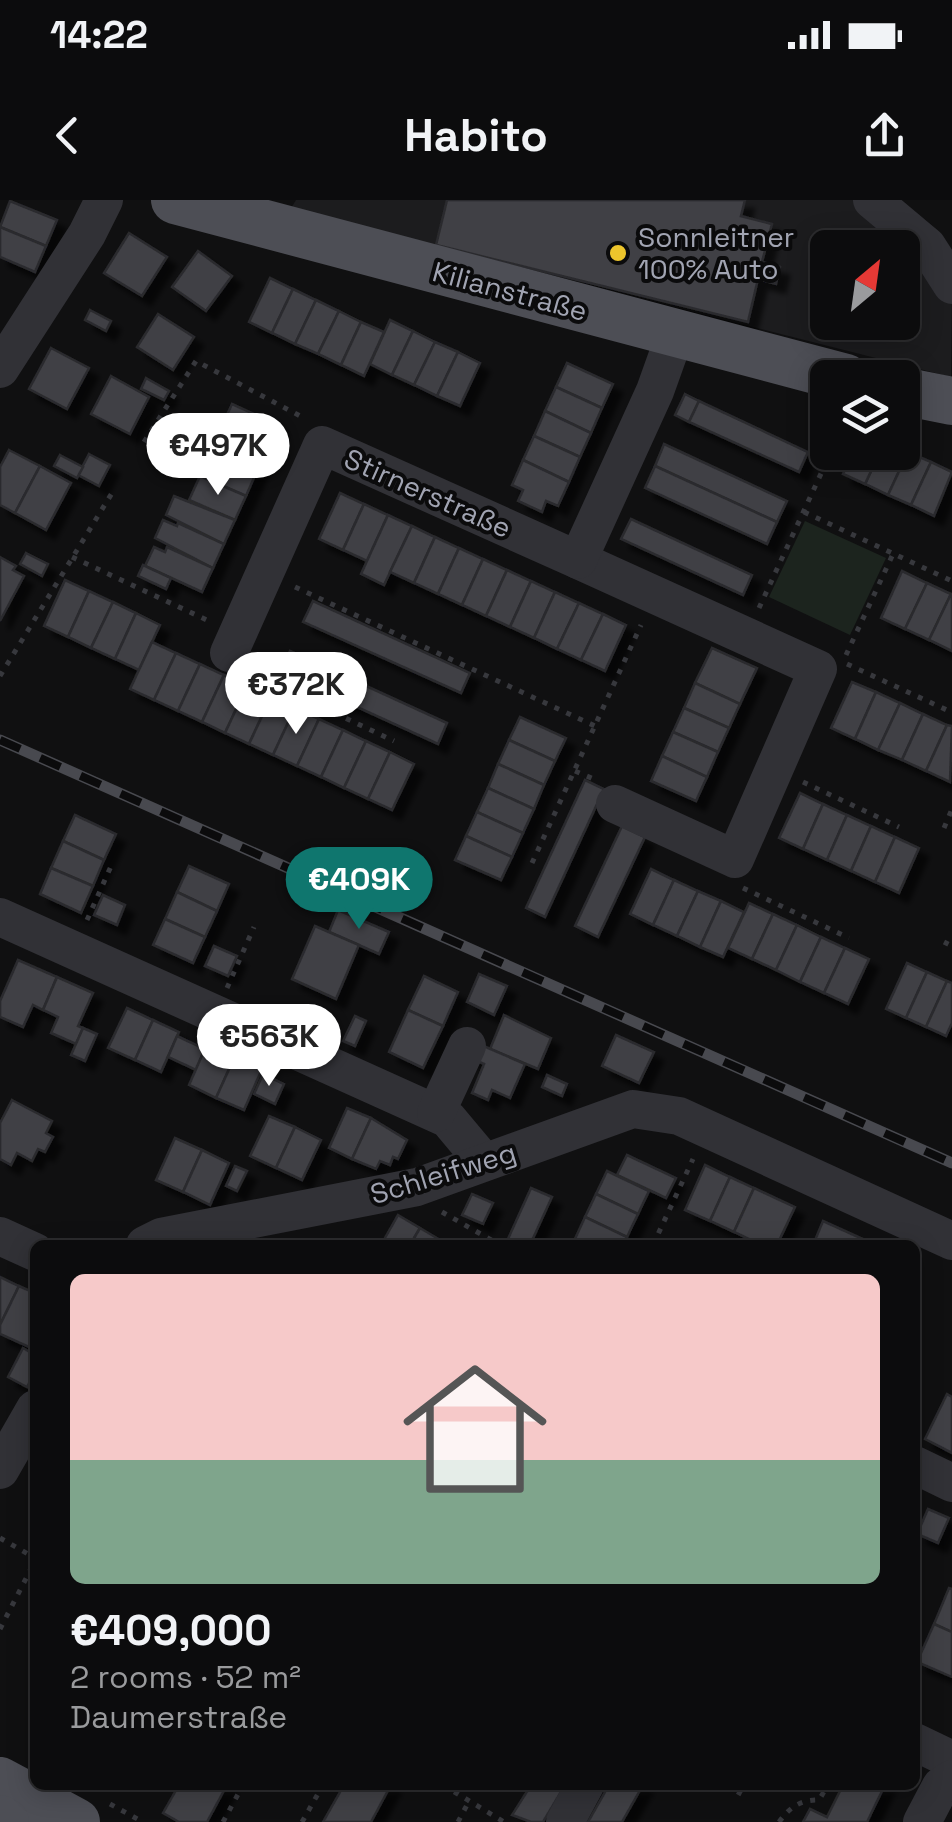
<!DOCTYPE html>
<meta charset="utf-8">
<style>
body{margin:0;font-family:"Space Grotesk",sans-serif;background:#1a1a1b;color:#f1f3f6;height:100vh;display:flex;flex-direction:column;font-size:38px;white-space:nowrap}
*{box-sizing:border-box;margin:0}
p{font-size:32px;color:#9a9b9d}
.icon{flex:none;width:55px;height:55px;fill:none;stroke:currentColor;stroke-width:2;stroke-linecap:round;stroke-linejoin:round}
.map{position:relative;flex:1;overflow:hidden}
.drawer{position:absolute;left:30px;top:1040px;width:890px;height:550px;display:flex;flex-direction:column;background:#0c0c0d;border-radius:15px;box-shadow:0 5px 25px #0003,0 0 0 2px #2c2c2e}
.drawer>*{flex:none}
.needle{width:65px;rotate:29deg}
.tools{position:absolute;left:810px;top:30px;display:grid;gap:20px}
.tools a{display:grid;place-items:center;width:110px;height:110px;border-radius:15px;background:#0c0c0d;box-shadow:0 5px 25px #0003,0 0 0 2px #2c2c2e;font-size:50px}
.price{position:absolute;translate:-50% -85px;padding:0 22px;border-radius:35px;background:#fff;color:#222;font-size:32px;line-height:65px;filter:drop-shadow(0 2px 5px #0008)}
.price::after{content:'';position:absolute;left:50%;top:60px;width:30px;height:22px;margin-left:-15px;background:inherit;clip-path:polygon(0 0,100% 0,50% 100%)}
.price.selected{background:#0f766e;color:#fff}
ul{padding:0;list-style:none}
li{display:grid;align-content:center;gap:20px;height:530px;padding:0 40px}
li span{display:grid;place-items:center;height:310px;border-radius:15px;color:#555}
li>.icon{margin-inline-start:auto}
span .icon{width:180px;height:180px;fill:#fffc;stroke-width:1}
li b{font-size:42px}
.status{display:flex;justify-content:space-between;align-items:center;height:70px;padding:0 50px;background:#0c0c0d;direction:ltr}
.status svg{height:28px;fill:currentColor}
header{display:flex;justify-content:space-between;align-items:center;height:130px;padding:0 40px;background:#0c0c0d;font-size:45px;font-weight:700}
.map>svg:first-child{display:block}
.built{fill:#1c1c1e;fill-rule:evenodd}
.green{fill:#1c241e}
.building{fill:#3f3f44;stroke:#2a2a2d;stroke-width:2.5;filter:url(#shadow)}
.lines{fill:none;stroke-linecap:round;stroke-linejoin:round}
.path{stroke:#37383d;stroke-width:5;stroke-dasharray:5 8;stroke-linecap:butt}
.minor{stroke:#313136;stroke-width:38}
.major{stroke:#4d4e55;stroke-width:48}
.rail-casing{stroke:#48494f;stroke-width:11}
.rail{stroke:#0b0b0c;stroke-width:8;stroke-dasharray:22;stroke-linecap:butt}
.poi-dot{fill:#edc52c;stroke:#0b0b0c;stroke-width:4}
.labels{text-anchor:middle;stroke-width:8;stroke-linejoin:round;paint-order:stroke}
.poi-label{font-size:28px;fill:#a1a4b2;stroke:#0b0b0c;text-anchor:start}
.street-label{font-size:28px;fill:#a1a4b2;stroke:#0b0b0c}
</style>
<div class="status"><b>14:22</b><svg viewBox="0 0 49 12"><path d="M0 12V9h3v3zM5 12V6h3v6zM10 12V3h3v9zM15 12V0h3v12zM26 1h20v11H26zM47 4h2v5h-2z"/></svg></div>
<header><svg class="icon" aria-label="back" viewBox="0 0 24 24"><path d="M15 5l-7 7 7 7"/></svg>Habito<svg class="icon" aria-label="share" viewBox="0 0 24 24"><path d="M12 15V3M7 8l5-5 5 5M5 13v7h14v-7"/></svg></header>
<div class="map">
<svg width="952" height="1622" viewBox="0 0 952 1622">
<defs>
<filter id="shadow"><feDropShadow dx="9" dy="9" stdDeviation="2.5" flood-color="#0009"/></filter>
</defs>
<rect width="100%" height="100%" fill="#101011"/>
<path class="built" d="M296,0H888L952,84L951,177L290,10ZM828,48H902V122H828Z"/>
<polygon class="green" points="805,321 886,358 850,435 769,397"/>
<g class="building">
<polygon points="447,0 745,0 741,16 772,24 762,62 780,67 776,84 758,79 748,122 436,45"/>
<polygon points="10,1 57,20 46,46 0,27"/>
<polygon points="0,27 46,46 35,72 0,57"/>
<polygon points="129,33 167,57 142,96 104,73"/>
<polygon points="198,51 232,76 206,111 172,87"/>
<polygon points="270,78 293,89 272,133 249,122"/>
<polygon points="293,89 316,100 295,144 272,133"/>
<polygon points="316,100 339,111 318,154 295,144"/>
<polygon points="90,110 111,121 106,131 85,120"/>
<polygon points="339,111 361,122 341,165 318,154"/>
<polygon points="158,114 194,137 173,170 137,147"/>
<polygon points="390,120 413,131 392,175 370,164"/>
<polygon points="361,122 384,132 364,176 341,165"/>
<polygon points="413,131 435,142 414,185 392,175"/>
<polygon points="435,142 458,152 437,196 414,185"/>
<polygon points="51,148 89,168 67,209 29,189"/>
<polygon points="458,152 480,163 460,206 437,196"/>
<polygon points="567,163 613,184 602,208 556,187"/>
<polygon points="111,176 149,197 130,234 91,214"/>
<polygon points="146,178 169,191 164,200 141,189"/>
<polygon points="556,187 602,208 591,233 545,211"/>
<polygon points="685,194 699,201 689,222 675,215"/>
<polygon points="699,201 808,252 799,272 689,222"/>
<polygon points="232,204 278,225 267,249 221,228"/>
<polygon points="545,211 591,233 580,257 534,236"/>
<polygon points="221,228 267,249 256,273 211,252"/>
<polygon points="534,236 580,257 569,282 523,260"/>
<polygon points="664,244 787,301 777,322 655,266"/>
<polygon points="902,249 908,252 888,295 865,284 880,252 902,252"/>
<polygon points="9,250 40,266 15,313 0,305 0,267"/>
<polygon points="211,252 256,273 246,296 200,276"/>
<polygon points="852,252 880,252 865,284 843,274"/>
<polygon points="908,252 931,262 911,305 888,295"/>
<polygon points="89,254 110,265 99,286 78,275"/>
<polygon points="60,255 83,267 77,278 54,266"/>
<polygon points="523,260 569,282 558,306 546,301 542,312 518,301 523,290 512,285"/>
<polygon points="931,262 952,272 934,316 911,305"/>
<polygon points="40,266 71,283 46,330 15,313"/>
<polygon points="655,266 777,322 767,344 645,288"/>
<polygon points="200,276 246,296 235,320 189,300"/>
<polygon points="340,293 364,304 343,350 319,339"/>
<polygon points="174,296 235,320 224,344 166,315"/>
<polygon points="364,304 388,315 367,361 343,350"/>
<polygon points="388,315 412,326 384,385 361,374"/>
<polygon points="631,319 752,375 743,395 621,339"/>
<polygon points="163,320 177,326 178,323 224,344 213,368 155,338"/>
<polygon points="412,326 435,337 414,383 390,372"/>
<polygon points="435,337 459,348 438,394 414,383"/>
<polygon points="154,347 165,352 167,347 213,368 202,392 145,366"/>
<polygon points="459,348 483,359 462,405 438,394"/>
<polygon points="26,353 48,364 42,376 20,364"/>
<polygon points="0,357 16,366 13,370 24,376 0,421"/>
<polygon points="483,359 507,370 486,416 462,405"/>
<polygon points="143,365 171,378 166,389 138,376"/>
<polygon points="507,370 531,381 510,427 486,416"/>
<polygon points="902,371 927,383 905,429 881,418"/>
<polygon points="65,380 89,391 68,437 44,426"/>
<polygon points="531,381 555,392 534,438 510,427"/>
<polygon points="927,383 951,394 929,440 905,429"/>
<polygon points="89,391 113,402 91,448 68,437"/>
<polygon points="555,392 579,403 557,449 534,438"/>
<polygon points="951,394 952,394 952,451 929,440"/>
<polygon points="313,401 470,473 461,493 303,422"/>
<polygon points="113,402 136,413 115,459 91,448"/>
<polygon points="579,403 603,414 581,460 557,449"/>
<polygon points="136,413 160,425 139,470 115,459"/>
<polygon points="603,414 626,425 605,471 581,460"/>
<polygon points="152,442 176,453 154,500 130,489"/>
<polygon points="712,448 757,468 740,504 695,483"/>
<polygon points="290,451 447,523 438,544 280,472"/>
<polygon points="176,453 200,464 178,511 154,500"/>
<polygon points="200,464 224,475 202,522 178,511"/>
<polygon points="224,475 247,486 225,533 202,522"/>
<polygon points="852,482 876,492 855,539 831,528"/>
<polygon points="695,483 740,504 729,528 684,508"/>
<polygon points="247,486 271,497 249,544 225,533"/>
<polygon points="876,492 900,503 878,550 855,539"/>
<polygon points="271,497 295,508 273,555 249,544"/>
<polygon points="900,503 923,514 902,560 878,550"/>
<polygon points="295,508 319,519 297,566 273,555"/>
<polygon points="684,508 729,528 718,552 673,532"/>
<polygon points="923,514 947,525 926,571 902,560"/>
<polygon points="520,517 566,538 555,561 509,540"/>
<polygon points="319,519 343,530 321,577 297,566"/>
<polygon points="947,525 952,526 950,582 926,571"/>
<polygon points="343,530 366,541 344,588 321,577"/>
<polygon points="673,532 718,552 707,577 662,556"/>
<polygon points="509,540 555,561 544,585 498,564"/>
<polygon points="366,541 390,552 368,599 344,588"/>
<polygon points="390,552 414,564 392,610 368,599"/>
<polygon points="662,556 707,577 696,601 651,581"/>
<polygon points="498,564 544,585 534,609 488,588"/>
<polygon points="585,580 604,589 545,717 526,708"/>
<polygon points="488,588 534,609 523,633 477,612"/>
<polygon points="800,593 823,604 803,649 779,638"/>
<polygon points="823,604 847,615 827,660 803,649"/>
<polygon points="477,612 523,633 512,657 466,636"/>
<polygon points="75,615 116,634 104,660 63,641"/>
<polygon points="847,615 871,626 851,671 827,660"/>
<polygon points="622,626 645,637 598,737 575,726"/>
<polygon points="871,626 895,637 875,682 851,671"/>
<polygon points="466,636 512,657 501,680 455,660"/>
<polygon points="895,637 919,648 899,693 875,682"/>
<polygon points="63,641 104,660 93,686 51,668"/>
<polygon points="189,666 229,684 217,711 177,692"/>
<polygon points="51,668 93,686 81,713 40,694"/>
<polygon points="651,669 674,680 653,725 630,714"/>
<polygon points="674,680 698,691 677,736 653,725"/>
<polygon points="698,691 721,701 700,747 677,736"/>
<polygon points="177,692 217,711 205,737 165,719"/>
<polygon points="103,695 125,705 117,725 94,715"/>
<polygon points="721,701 744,712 723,757 700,747"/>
<polygon points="749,703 773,714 752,759 728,748"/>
<polygon points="338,710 389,732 379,754 329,732"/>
<polygon points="773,714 797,725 776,770 752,759"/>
<polygon points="165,719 205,737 193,763 153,745"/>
<polygon points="797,725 821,737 800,782 776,770"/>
<polygon points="315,726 359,745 336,799 292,779"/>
<polygon points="821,737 845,748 824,793 800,782"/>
<polygon points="214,746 237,756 228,776 205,766"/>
<polygon points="845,748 869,759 848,804 824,793"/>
<polygon points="18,760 57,777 43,810 33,805 23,827 0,817 0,801"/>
<polygon points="907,763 927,772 906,818 886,809"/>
<polygon points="927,772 947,781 926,827 906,818"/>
<polygon points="479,774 507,786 494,815 467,802"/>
<polygon points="424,776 458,792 443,826 408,810"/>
<polygon points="57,777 93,793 78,826 83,828 76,844 51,833 58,817 43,810"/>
<polygon points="947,781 952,783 952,823 946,836 926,827"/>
<polygon points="127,808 153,820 135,860 108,848"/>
<polygon points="408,810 443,826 423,868 389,852"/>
<polygon points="504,815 551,838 538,869 490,849"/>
<polygon points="355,816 366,821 355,846 343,841"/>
<polygon points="153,820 179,832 161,872 135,860"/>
<polygon points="83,828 97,834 85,861 71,855"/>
<polygon points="616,835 654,852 639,883 602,866"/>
<polygon points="177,836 205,849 196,870 168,857"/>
<polygon points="207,844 235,856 216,898 189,885"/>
<polygon points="479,844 525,864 510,898 492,890 488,900 472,893 484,864 470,858"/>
<polygon points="235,856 262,869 244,910 216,898"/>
<polygon points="263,874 284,884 275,904 254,894"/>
<polygon points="547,875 567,884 562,896 542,887"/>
<polygon points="12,900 52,921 46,933 53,937 45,952 38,949 32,961 17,953 11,965 0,959 0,923"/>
<polygon points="347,908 371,918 352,959 329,948"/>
<polygon points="269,916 295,927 276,968 250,956"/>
<polygon points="371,918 407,940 398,959 393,957 390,965 380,961 376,969 352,959"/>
<polygon points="295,927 321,940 302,980 276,968"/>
<polygon points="175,938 202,950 183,992 156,980"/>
<polygon points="202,950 229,963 210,1005 183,992"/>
<polygon points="627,955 676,978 666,998 617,975"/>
<polygon points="705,965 730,977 710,1021 685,1010"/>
<polygon points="235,966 247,971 237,991 226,986"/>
<polygon points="607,971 649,991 638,1014 596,994"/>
<polygon points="730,977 754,988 734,1032 710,1021"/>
<polygon points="531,988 552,997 530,1045 516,1045 507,1041"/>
<polygon points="754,988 795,1007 777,1045 761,1045 734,1032"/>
<polygon points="472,994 493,1003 483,1024 462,1015"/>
<polygon points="596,994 638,1014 627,1037 585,1017"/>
<polygon points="398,1015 420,1028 410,1045 381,1045"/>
<polygon points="585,1017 627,1037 623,1045 582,1045 574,1041"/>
<polygon points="823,1021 876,1045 813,1045"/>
<polygon points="420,1028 442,1041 439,1045 410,1045"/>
<polygon points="0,1077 19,1086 0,1125"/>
<polygon points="19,1086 35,1093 35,1141 31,1148 0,1134 0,1125"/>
<polygon points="23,1148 35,1155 35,1172 27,1187 8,1177"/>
<polygon points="947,1194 952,1197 952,1253 925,1239"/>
<polygon points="928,1309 949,1318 938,1343 917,1334"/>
<polygon points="949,1388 952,1389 952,1432 934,1424"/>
<polygon points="934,1424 952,1432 952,1477 917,1462"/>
<polygon points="179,1585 227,1585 207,1622 179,1622 163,1613"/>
<polygon points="344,1585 391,1585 371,1622 323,1622"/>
<polygon points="531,1585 564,1587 543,1622 531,1622 512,1615"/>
<polygon points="609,1585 643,1585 622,1622 588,1622"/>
<polygon points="843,1585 885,1585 867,1622 803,1622 810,1609 827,1617"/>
</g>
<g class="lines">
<g class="path">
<polyline points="144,242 196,161 304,218"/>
<polyline points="804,312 952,381"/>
<polyline points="72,357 209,421"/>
<polyline points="295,387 595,526"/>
<polyline points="759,408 831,252"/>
<polyline points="846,455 893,354"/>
<polyline points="847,464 949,511"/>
<polyline points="252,474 394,541"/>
<polyline points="0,476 112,293"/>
<polyline points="575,571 596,580"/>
<polyline points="803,582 899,627"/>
<polyline points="944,628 952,609"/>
<polyline points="532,663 641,425"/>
<polyline points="743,688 849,738"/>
<polyline points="87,720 112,664"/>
<polyline points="944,742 952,746"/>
<polyline points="227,788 254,727"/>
<polyline points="442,1012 500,1045"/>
<polyline points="653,1045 693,959"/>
<polyline points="0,1338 35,1358"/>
<polyline points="0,1429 35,1361"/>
<polyline points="443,1585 504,1622"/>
<polyline points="726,1585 745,1596"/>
<polyline points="110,1604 143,1622"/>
<polyline points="223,1622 243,1585"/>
<polyline points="302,1622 323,1585"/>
<polyline points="458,1622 469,1601"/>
<path d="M779,1622C790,1607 800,1600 819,1600L828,1585"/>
</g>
<g class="minor">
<polyline points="872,0 927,46 952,85"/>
<polyline points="0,169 87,34 104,0"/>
<polyline points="578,360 818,469 735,659 615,604"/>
<polyline points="229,453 322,245 578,360 655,191 675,135"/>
<polyline points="0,717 448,919 484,962"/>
<polyline points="436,913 467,846"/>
<polyline points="0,1036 35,1052"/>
<polyline points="145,1045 161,1037 417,987 633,909 679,916 952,1041"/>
<polyline points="915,1265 952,1283"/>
<polyline points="0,1270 35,1209"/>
<polyline points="915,1542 952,1560"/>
<polyline points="565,1622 585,1585"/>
<polyline points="922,1622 941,1586 952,1579"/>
</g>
<g class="major">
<polyline points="175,0 846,178"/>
<polyline points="902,191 952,201"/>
<polyline points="0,1581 76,1622"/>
<polyline points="0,1619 5,1622"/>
</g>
<g class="rail-casing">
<polyline id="rail" points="0,540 952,963"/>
</g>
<use href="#rail" class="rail"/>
</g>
<circle class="poi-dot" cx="618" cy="53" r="10"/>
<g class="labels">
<g class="poi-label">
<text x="638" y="47">Sonnleitner<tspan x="638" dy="32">100% Auto</tspan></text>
</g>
<g class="street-label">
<text transform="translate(510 91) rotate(15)" y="10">Kilianstraße</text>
<text transform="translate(428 293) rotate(24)" y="10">Stirnerstraße</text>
<text transform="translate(443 973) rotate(-17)" y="10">Schleifweg</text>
</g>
</g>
</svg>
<div class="tools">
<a><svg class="needle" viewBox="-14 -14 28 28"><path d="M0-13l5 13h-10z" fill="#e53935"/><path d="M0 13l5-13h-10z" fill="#9a9b9d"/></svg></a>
<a><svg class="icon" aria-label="layers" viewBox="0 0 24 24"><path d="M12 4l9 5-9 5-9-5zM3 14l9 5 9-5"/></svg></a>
</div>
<b class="price" style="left:218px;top:298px">€497K</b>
<b class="price" style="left:296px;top:537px">€372K</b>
<b class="price selected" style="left:359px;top:732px">€409K</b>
<b class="price" style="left:269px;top:889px">€563K</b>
<section class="drawer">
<ul>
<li><span style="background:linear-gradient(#f6c9c9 60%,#7fa58c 0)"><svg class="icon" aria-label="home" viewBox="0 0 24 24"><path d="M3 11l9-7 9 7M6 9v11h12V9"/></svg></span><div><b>€409,000</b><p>2 rooms · 52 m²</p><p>Daumerstraße</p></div></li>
</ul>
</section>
</div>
